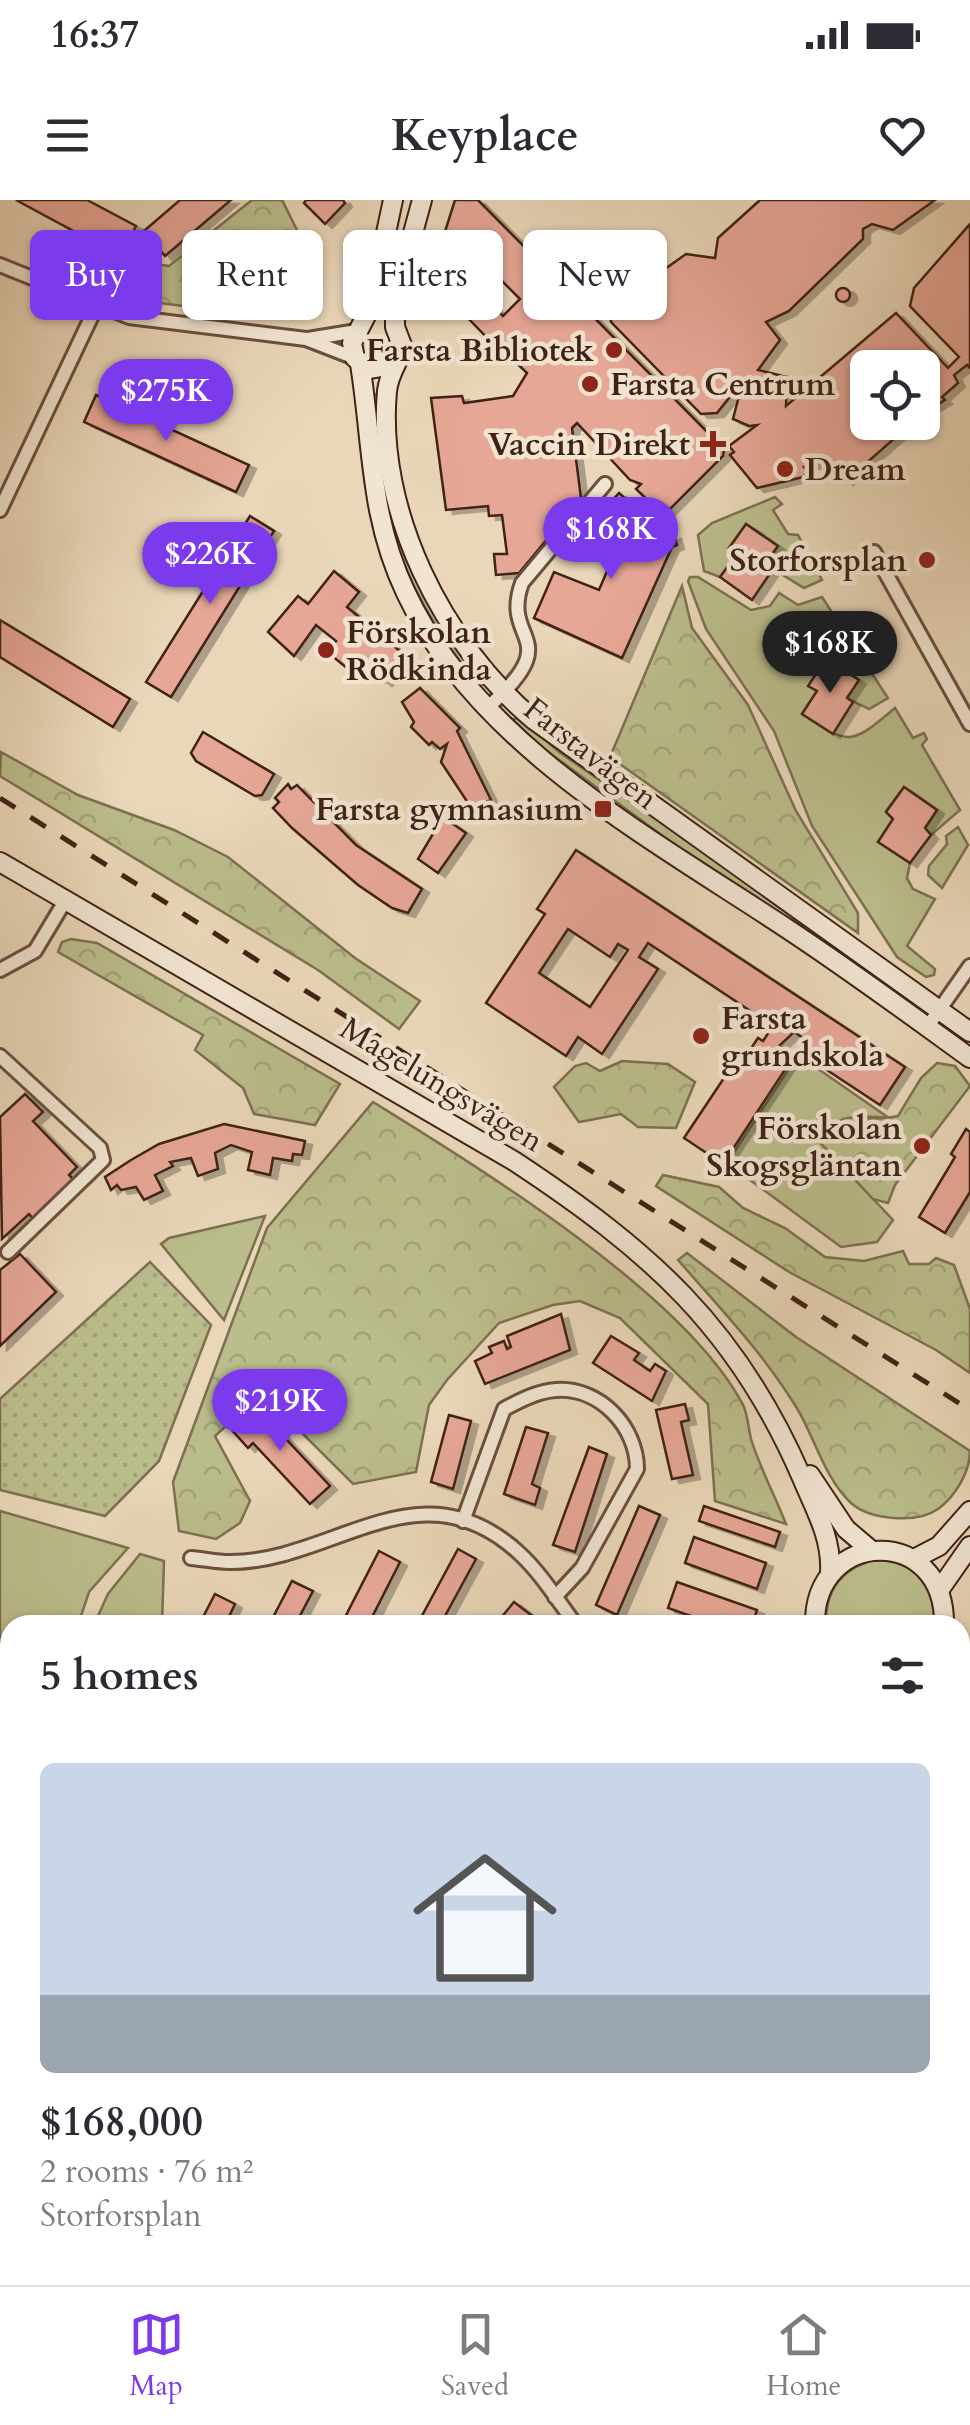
<!DOCTYPE html>
<meta charset="utf-8">
<style>
body{margin:0;font-family:Cardo,serif;background:#f7f7f7;color:#2b2b33;height:100vh;display:flex;flex-direction:column;font-size:38px;white-space:nowrap}
*{box-sizing:border-box;margin:0}
p{font-size:32px;color:#7c7c81}
.icon{flex:none;width:55px;height:55px;fill:none;stroke:currentColor;stroke-width:2;stroke-linecap:round;stroke-linejoin:round}
.map{position:relative;flex:1;overflow:hidden}
.drawer{position:absolute;left:0px;top:1415px;width:970px;height:670px;display:flex;flex-direction:column;background:#fff;border-radius:30px 30px 0 0;box-shadow:0 2px 8px #0004}
.drawer>*{flex:none}
.guide{position:absolute;left:30px;top:30px;width:910px;height:90px;display:flex;gap:20px}
.fabs{position:absolute;left:850px;top:150px;display:grid;gap:20px}
.fabs a{display:grid;place-items:center;width:90px;height:90px;border-radius:15px;background:#fff;box-shadow:0 2px 8px #0004;font-size:50px}
.price{position:absolute;translate:-50% -85px;padding:0 22px;border-radius:35px;background:#7c3aed;color:#fff;font-size:32px;line-height:65px;filter:drop-shadow(0 2px 5px #0008)}
.price::after{content:'';position:absolute;left:50%;top:60px;width:30px;height:22px;margin-left:-15px;background:inherit;clip-path:polygon(0 0,100% 0,50% 100%)}
.price.on{background:#222;color:#fff}
ul{padding:0;list-style:none}
li{display:grid;align-content:center;gap:20px;height:530px;padding:0 40px}
li span{display:grid;place-items:center;height:310px;border-radius:15px;color:#555}
li>.icon{margin-inline-start:auto}
span .icon{width:180px;height:180px;fill:#fffc;stroke-width:1}
li b{font-size:42px}
h2{display:flex;justify-content:space-between;align-items:center;height:120px;padding:0 40px;font-size:42px}
.chip{padding:0 35px;border-radius:15px;background:#fff;box-shadow:0 2px 8px #0004;font-size:35px;line-height:90px}
.chip.on{background:#7c3aed;color:#fff}
.status{display:flex;justify-content:space-between;align-items:center;height:70px;padding:0 50px;background:#fff;direction:ltr}
.status svg{height:28px;fill:currentColor}
header{display:flex;justify-content:space-between;align-items:center;height:130px;padding:0 40px;background:#fff;font-size:45px;font-weight:700}
.tabs{display:flex;justify-content:space-around;align-items:center;height:140px;border-top:2px solid #e1e1e2;background:#fff;font-size:28px;color:#7c7c81}
.tabs a{display:grid;justify-items:center;gap:5px}
.tabs .on{color:#7c3aed}
.map>svg:first-child{display:block}
.green{fill:#bbbd8c;stroke:#7d7050;stroke-width:2.5}
.forest{fill:url(#forest-crowns);stroke:#7d7050;stroke-width:2.5}
.garden{fill:url(#garden-dots);stroke:#7d7050;stroke-width:2.5}
.water{fill:url(#water-waves);stroke:#747c74;stroke-width:2.5}
.building{fill:#e7a797;stroke:#3f2215;stroke-width:2.5;fill-rule:evenodd;filter:url(#shadow)}
.lines{fill:none;stroke-linecap:round;stroke-linejoin:round}
.street-casing{stroke:#6a4f3e;stroke-width:18}
.secondary-casing{stroke:#3f2215;stroke-width:22}
.street{stroke:#f1e5d2;stroke-width:12}
.secondary{stroke:#f1e5d2;stroke-width:18}
.rail{stroke:#3f2215;stroke-width:5;stroke-dasharray:18 18;stroke-linecap:butt}
.poi-dot{fill:#8f2418;stroke:#f1e5d2;stroke-width:4}
.labels{text-anchor:middle;stroke-width:9;stroke-linejoin:round;paint-order:stroke}
.poi-label{font-size:32px;font-weight:bold;fill:#3f2215;stroke:#f1e5d2;text-anchor:end}
.street-label{font-size:32px;fill:#3f2215;stroke:#f1e5d2}
</style>
<div class="status"><b>16:37</b><svg viewBox="0 0 49 12"><path d="M0 12V9h3v3zM5 12V6h3v6zM10 12V3h3v9zM15 12V0h3v12zM26 1h20v11H26zM47 4h2v5h-2z"/></svg></div>
<header><svg class="icon" aria-label="menu" viewBox="0 0 24 24"><path d="M4 6h16M4 12h16M4 18h16"/></svg>Keyplace<svg class="icon" aria-label="heart" viewBox="0 0 24 24"><path d="M12 20l-8-8c-3-5 5-10 8-4 3-6 11-1 8 4z"/></svg></header>
<div class="map">
<svg width="970" height="2085" viewBox="0 0 970 2085">
<defs>
<pattern id="forest-crowns" width="20" height="18" patternUnits="userSpaceOnUse" patternTransform="scale(2.5)"><rect width="20" height="18" fill="#bbbd8c"/><path d="M2 6a3 3 0 1 1 6 0M12 15a3 3 0 1 1 6 0" fill="none" stroke="#a2a278"/></pattern>
<pattern id="garden-dots" width="8" height="8" patternUnits="userSpaceOnUse" patternTransform="scale(2.5)"><rect width="8" height="8" fill="#bbbd8c"/><path d="M2 2h.1M6 6h.1" fill="none" stroke="#a2a278" stroke-width="1.8" stroke-linecap="round"/></pattern>
<pattern id="water-waves" width="16" height="10" patternUnits="userSpaceOnUse" patternTransform="scale(2.5)"><rect width="16" height="10" fill="#98b8b4"/><path d="M0 5q4-4 8 0t8 0" fill="none" stroke="#7d9591"/></pattern>
<filter id="shadow"><feDropShadow dx="7" dy="4" stdDeviation="0" flood-color="#0004"/></filter>
</defs>
<rect width="100%" height="100%" fill="#ead7b9"/>
<filter id="stains"><feTurbulence type="fractalNoise" baseFrequency=".002" numOctaves="4"/><feColorMatrix values="0 0 0 0 .2 0 0 0 0 .09 0 0 0 0 .02 0 0 0 .5 -.17"/></filter>
<radialGradient id="worn" r=".72"><stop offset=".6" stop-color="#630" stop-opacity="0"/><stop offset="1" stop-color="#630" stop-opacity=".3"/></radialGradient>
<g class="green">
<path d="M380,194L399,327L485,484L477,486C439,433 404,381 388,317C378,278 377,235 372,195Z"/>
<polygon points="775,297 782,304 773,310 788,334 798,335 822,380 804,388 765,364 777,346 746,324 729,348 737,354 720,377 704,371 698,335 712,323"/>
<path d="M690,377H698L751,410L770,406L779,393L798,405L822,397L888,498L869,509L847,498L858,480L826,459L809,485L817,491L802,514C850,546 851,545 895,508L913,538L924,533L927,539L922,545L960,610L931,635L925,628L937,610L904,587L886,611L893,619L878,642L910,663L907,678L913,689L935,699L907,746L935,769L934,775L926,777L897,757L812,626L774,531L706,429L688,381Z"/>
<polygon points="521,518 559,552 780,705 805,729 675,645 513,526 513,519"/>
<polygon points="958,627 968,645 942,688 928,675 929,666 947,644 946,636"/>
<path d="M798,855L889,918C856,915 840,915 816,938L893,1020L877,1042L841,1047L727,963Z"/>
<polygon points="265,1016 224,1120 161,1044 169,1038"/>
<polygon points="0,1311 128,1348 89,1392 78,1425 10,1425 10,1642 0,1639"/>
<polygon points="140,1354 164,1361 162,1425 115,1425 98,1416 108,1394"/>
<path d="M874,1360C917,1360 933,1386 937,1425H826C825,1391 841,1369 874,1360Z"/>
</g>
<g class="forest">
<path d="M252,0H282L303,42L299,88L253,115L152,102L109,90C126,66 140,61 169,66Z"/>
<polygon points="682,386 692,428 748,505 796,611 858,713 858,733 610,557"/>
<polygon points="1,552 78,595 174,630 228,657 355,758 420,801 399,829 318,770 0,576"/>
<polygon points="71,739 97,743 340,884 315,925 254,914 243,888 195,850 203,835 58,752 62,742"/>
<polygon points="622,861 668,864 695,882 676,928 638,927 621,914 579,922 554,887 575,866 586,863 600,871"/>
<path d="M937,863L955,866L970,886L895,985L888,1003L873,999L816,938C854,902 858,926 898,916L921,878Z"/>
<path d="M373,902C481,969 682,1092 742,1203C748,1213 748,1227 751,1239C760,1268 775,1296 786,1324L715,1301L708,1204L620,1118L580,1101L553,1105L499,1123L447,1180L429,1205L416,1272L353,1284L262,1193L215,1236L250,1301L240,1323L216,1339L179,1331L173,1282L267,1028Z"/>
<polygon points="663,975 719,987 743,1008 785,1028 825,1057 864,1061 903,1051 909,1064 929,1064 936,1058 954,1065 970,1109 970,1173 936,1150 789,1072 656,986"/>
<path d="M687,1053L796,1137L970,1251C970,1271 956,1296 938,1309C917,1324 870,1320 851,1303C825,1279 815,1239 798,1210C765,1155 720,1108 678,1060Z"/>
<polygon points="960,1967 970,1974 970,2046 960,2048"/>
<polygon points="105,2075 185,2075 182,2085 106,2085"/>
</g>
<polygon class="garden" points="150,1062 211,1125 159,1261 105,1316 0,1290 0,1199"/>
<polygon class="water" points="0,1680 10,1686 10,2075 96,2075 98,2085 0,2085"/>
<g class="building">
<polygon points="16,0 87,0 136,26 120,56"/>
<polygon points="180,0 231,0 165,56 144,31"/>
<polygon points="306,0 343,0 345,3 325,24 304,3"/>
<path d="M455,0H478L724,249L723,256L666,313H661L636,289L641,284L630,280L577,223L572,228L581,298L519,373L496,375L494,354H507L502,315L489,316L488,306L446,310L431,198L462,196L464,203L513,196L527,173L504,151L495,155V146L430,79ZM472,51L520,99L503,116L454,66Z"/>
<polygon points="760,0 935,0 893,30 872,24 863,29 863,39 789,111 766,122 780,140 758,170 787,177 786,206 896,113 948,168 959,157 910,106 914,88 970,24 970,168 967,165 954,175 958,183 942,197 945,200 922,214 922,168 868,168 868,222 913,222 846,281 825,261 804,267 808,272 803,277 757,288 730,255 734,252 729,246 757,225 749,226 733,219 740,192 733,193 717,213 701,214 611,122 610,108 686,54 715,58 718,38"/>
<circle cx="843" cy="95" r="7"/>
<polygon points="96,195 249,265 236,292 84,222"/>
<polygon points="619,293 668,337 674,335 677,345 672,347 622,458 534,418 554,372 599,390 614,355 587,329"/>
<polygon points="250,316 274,331 171,497 146,482"/>
<polygon points="746,324 778,346 765,364 773,369 752,400 720,377 737,354 729,348"/>
<polygon points="334,371 359,392 347,407 407,457 385,482 361,463 353,473 326,451 336,441 316,425 294,456 268,432 298,396 308,404"/>
<polygon points="0,420 130,499 113,527 0,457"/>
<polygon points="826,459 859,480 847,498 853,502 833,534 802,514 817,491 808,486"/>
<polygon points="420,488 460,528 457,531 491,600 472,609 441,562 447,544 440,549 432,542 429,545 411,527 414,522 402,502"/>
<polygon points="203,532 274,574 262,595 255,596 196,561 191,553"/>
<polygon points="288,584 291,589 297,585 356,645 422,689 408,713 392,708 358,685 292,628 273,608 279,602 275,598"/>
<polygon points="904,587 937,610 925,628 931,635 910,663 878,642 893,619 886,612"/>
<polygon points="443,617 466,633 438,673 418,659"/>
<path d="M576,650L905,867L880,905L798,851L806,840L794,832L779,846L794,856L723,964L684,938L730,869L735,872L758,838L763,841L773,826L648,743L639,757L658,769L602,854L578,837L566,856L486,803L545,714L537,709ZM568,729L610,757L618,744L628,750L590,807L539,773Z"/>
<polygon points="25,894 43,912 33,921 77,967 69,975 76,982 35,1021 29,1014 2,1039 0,917"/>
<polygon points="224,924 305,941 302,955 293,954 292,961 273,958 270,975 248,970 252,952 231,945 215,953 218,969 198,976 191,958 170,962 173,966 155,975 163,991 144,1000 136,987 121,990 117,985 111,990 105,977 131,960 159,944"/>
<polygon points="966,929 970,932 970,992 945,1033 919,1017 955,957 951,954"/>
<polygon points="20,1054 56,1092 0,1146 0,1070"/>
<polygon points="561,1114 570,1150 485,1184 475,1161 492,1153 489,1147 504,1141 507,1149 511,1147 507,1136"/>
<polygon points="611,1136 639,1153 634,1160 650,1171 655,1164 666,1171 652,1201 593,1163"/>
<polygon points="685,1204 689,1220 681,1222 693,1275 672,1279 656,1210"/>
<polygon points="255,1206 330,1286 310,1304 253,1243 248,1248 231,1229"/>
<polygon points="449,1215 471,1221 453,1289 431,1282"/>
<polygon points="526,1227 548,1233 532,1284 540,1288 535,1305 504,1294"/>
<polygon points="589,1247 607,1254 575,1352 553,1345"/>
<polygon points="639,1306 660,1315 617,1415 596,1405"/>
<polygon points="704,1306 780,1332 775,1347 699,1321"/>
<polygon points="694,1337 766,1363 757,1389 685,1363"/>
<polygon points="458,1349 476,1359 440,1425 417,1425"/>
<polygon points="379,1351 400,1362 368,1425 341,1425"/>
<polygon points="292,1381 313,1391 295,1425 269,1425"/>
<polygon points="677,1382 757,1410 752,1425 716,1425 668,1408"/>
<polygon points="215,1394 235,1404 225,1425 199,1425"/>
<polygon points="514,1402 531,1415 523,1425 495,1425"/>
<polygon points="960,1822 970,1825 970,1883 960,1880"/>
<polygon points="456,2075 474,2075 477,2085 421,2085"/>
<polygon points="504,2075 536,2075 519,2085"/>
<polygon points="802,2075 826,2075 812,2085 801,2085 797,2079"/>
</g>
<g class="lines">
<g class="street-casing">
<g id="street">
<polyline points="0,65 129,117 306,139 355,158"/>
<polyline points="308,139 357,131"/>
<polyline points="0,310 97,105"/>
<polyline points="874,352 970,524"/>
<path d="M486,509C569,435 500,444 522,383L605,284"/>
<polyline points="0,770 35,751 65,701"/>
<polyline points="928,826 970,766"/>
<polyline points="0,856 100,948 103,960 8,1052"/>
<path d="M463,1321L504,1209C519,1201 538,1191 556,1190C600,1187 637,1227 637,1269L582,1368L555,1397"/>
<path d="M191,1358C204,1359 217,1362 229,1362C333,1363 419,1261 519,1353C541,1373 558,1401 576,1425"/>
<polyline points="869,2075 870,2085"/>
<polyline points="296,2085 319,2075"/>
<polyline points="739,2085 758,2075"/>
</g>
</g>
<g class="secondary-casing">
<g id="secondary">
<path d="M422,0L395,99V127L403,148C398,163 389,173 387,191C376,311 443,444 534,520L970,832"/>
<path d="M360,164C373,245 369,316 406,393C476,543 650,638 783,726C847,768 908,813 970,858"/>
<polyline points="393,165 370,169 355,158 352,143 370,108 393,0"/>
<path d="M0,662L514,961C649,1050 737,1127 802,1278C815,1309 832,1338 830,1372"/>
<polyline points="810,1275 846,1329 872,1351"/>
<polyline points="914,1359 939,1346 970,1311"/>
<polyline points="940,1389 970,1346"/>
<path d="M815,1425C813,1328 946,1324 944,1425"/>
<polyline points="960,1539 970,1560"/>
</g>
</g>
<use href="#street" class="street"/>
<use href="#secondary" class="secondary"/>
<polyline class="rail" points="0,598 970,1210"/>
</g>
<g class="poi-dot">
<circle cx="614" cy="150" r="10"/>
<circle cx="590" cy="184" r="10"/>
<path d="M708 229h10v10h10v10h-10v10h-10v-10h-10v-10h10z"/>
<circle cx="785" cy="269" r="10"/>
<circle cx="927" cy="360" r="10"/>
<circle cx="326" cy="450" r="10"/>
<rect x="593" y="599" width="20" height="20" rx="5"/>
<circle cx="701" cy="836" r="10"/>
<circle cx="922" cy="946" r="10"/>
</g>
<g class="labels">
<g class="poi-label">
<text x="594" y="161">Farsta Bibliotek</text>
<text x="610" y="195" text-anchor="start">Farsta Centrum</text>
<text x="690" y="255">Vaccin Direkt</text>
<text x="805" y="280" text-anchor="start">Dream</text>
<text x="907" y="371">Storforsplan</text>
<text x="346" y="443" text-anchor="start">Förskolan<tspan x="346" dy="37">Rödkinda</tspan></text>
<text x="583" y="620">Farsta gymnasium</text>
<text x="721" y="829" text-anchor="start">Farsta<tspan x="721" dy="37">grundskola</tspan></text>
<text x="902" y="939">Förskolan<tspan x="902" dy="37">Skogsgläntan</tspan></text>
</g>
<g class="street-label">
<text transform="translate(591 553) rotate(38)" y="11">Farstavägen</text>
<text transform="translate(442 884) rotate(31)" y="11">Magelungsvägen</text>
</g>
</g>
<rect width="100%" height="100%" filter="url(#stains)"/>
<rect width="100%" height="100%" fill="url(#worn)"/>
</svg>
<div class="fabs">
<a><svg class="icon" aria-label="locate" viewBox="0 0 24 24"><circle cx="12" cy="12" r="6"/><path d="M12 2v4M12 18v4M2 12h4M18 12h4"/></svg></a>
</div>
<b class="price" style="left:166px;top:244px">$275K</b>
<b class="price" style="left:611px;top:382px">$168K</b>
<b class="price" style="left:210px;top:407px">$226K</b>
<b class="price on" style="left:830px;top:496px">$168K</b>
<b class="price" style="left:280px;top:1254px">$219K</b>
<div class="guide">
<a class="chip on">Buy</a>
<a class="chip">Rent</a>
<a class="chip">Filters</a>
<a class="chip">New</a>
</div>
<section class="drawer">
<h2>5 homes<svg class="icon" aria-label="filters" viewBox="0 0 24 24"><path d="M4 7h16M4 17h16"/><circle cx="9" cy="7" r="2"/><circle cx="15" cy="17" r="2"/></svg></h2>
<ul>
<li><span style="background:linear-gradient(#c9d6e8 75%,#9aa5b1 0)"><svg class="icon" aria-label="home" viewBox="0 0 24 24"><path d="M3 11l9-7 9 7M6 9v11h12V9"/></svg></span><div><b>$168,000</b><p>2 rooms · 76 m²</p><p>Storforsplan</p></div></li>
</ul>
</section>
</div>
<nav class="tabs">
<a class="on"><svg class="icon" aria-label="map" viewBox="0 0 24 24"><path d="M3 6l6-2 6 2 6-2v14l-6 2-6-2-6 2zM9 4v14M15 6v14"/></svg>Map</a>
<a><svg class="icon" aria-label="saved" viewBox="0 0 24 24"><path d="M7 4h10v16l-5-4-5 4z"/></svg>Saved</a>
<a><svg class="icon" aria-label="home" viewBox="0 0 24 24"><path d="M3 11l9-7 9 7M6 9v11h12V9"/></svg>Home</a>
</nav>
